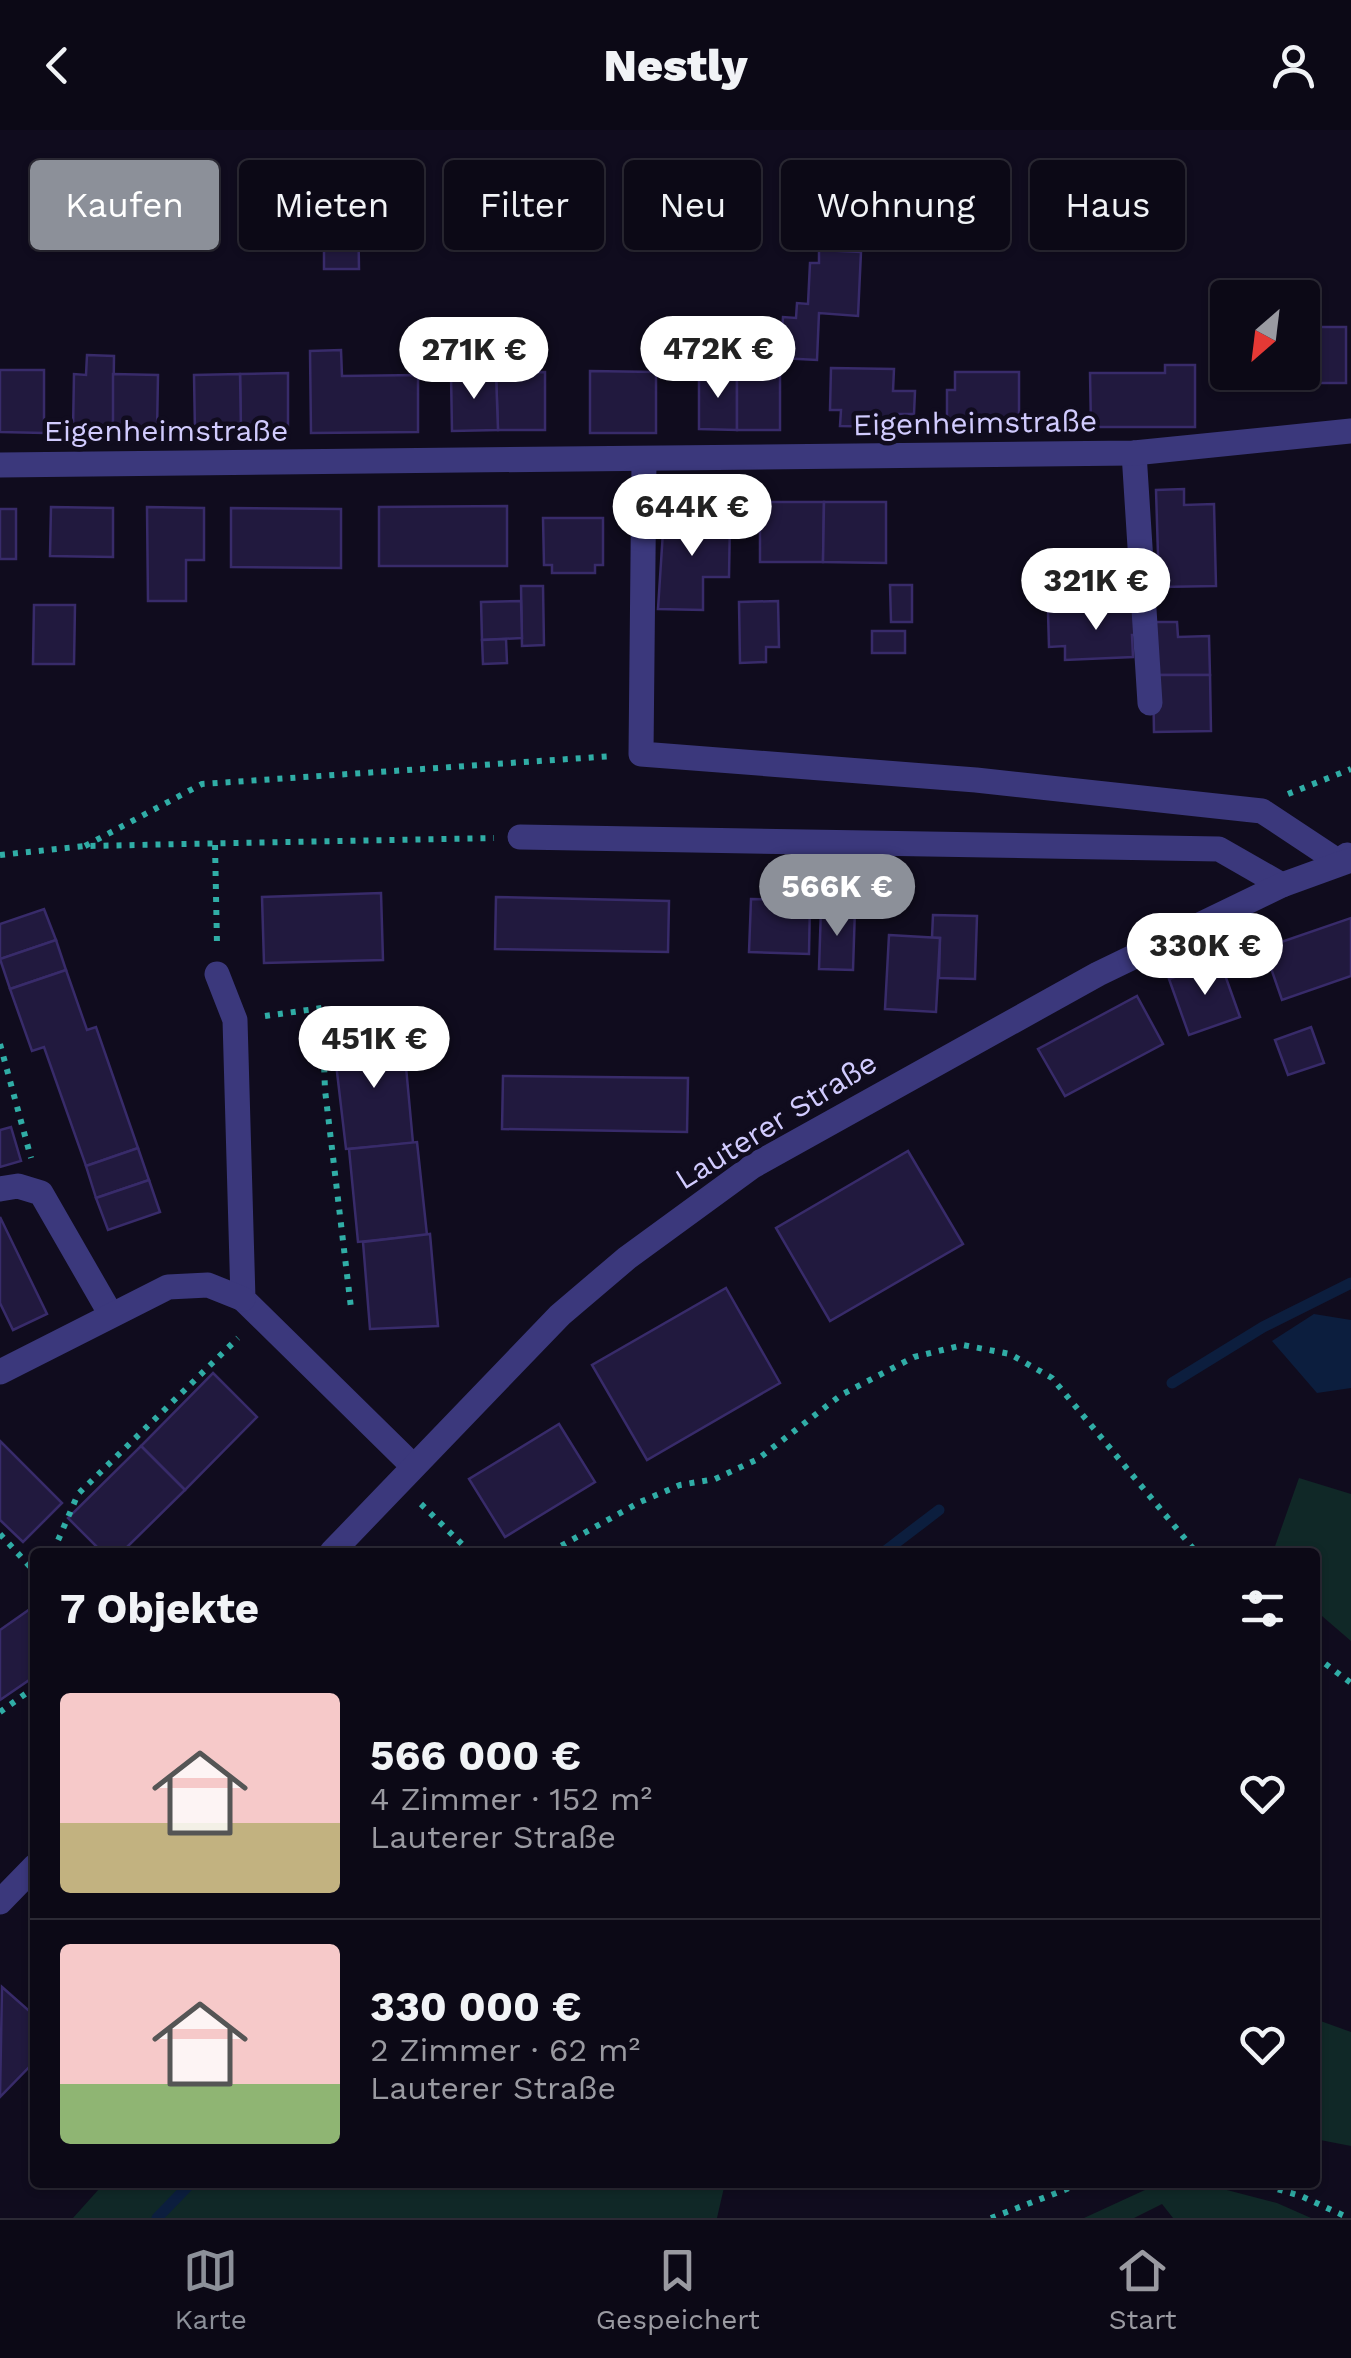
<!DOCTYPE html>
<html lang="de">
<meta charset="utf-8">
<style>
body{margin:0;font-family:"Work Sans",sans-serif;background:#15121f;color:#f1f3f6;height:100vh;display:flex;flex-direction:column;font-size:38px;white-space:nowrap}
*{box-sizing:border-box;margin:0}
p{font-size:32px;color:#9a9aa1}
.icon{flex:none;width:55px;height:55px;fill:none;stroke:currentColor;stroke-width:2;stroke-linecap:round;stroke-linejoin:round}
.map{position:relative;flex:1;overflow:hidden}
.drawer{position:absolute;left:30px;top:1418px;width:1290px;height:640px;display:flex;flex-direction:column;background:#0c0916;border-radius:10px;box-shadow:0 2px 8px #0004,0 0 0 2px #2c2a35}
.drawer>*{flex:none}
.guide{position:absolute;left:30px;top:30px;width:1292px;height:90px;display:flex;gap:20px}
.needle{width:65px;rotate:208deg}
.buttons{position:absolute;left:1210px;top:150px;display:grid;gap:20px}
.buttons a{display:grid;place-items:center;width:110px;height:110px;border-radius:10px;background:#0c0916;box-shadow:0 2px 8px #0004,0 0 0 2px #2c2a35;font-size:50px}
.price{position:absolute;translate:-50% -85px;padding:0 22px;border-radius:35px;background:#fff;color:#222;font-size:32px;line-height:65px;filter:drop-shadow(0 2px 5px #0008)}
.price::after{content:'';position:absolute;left:50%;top:60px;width:30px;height:22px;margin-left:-15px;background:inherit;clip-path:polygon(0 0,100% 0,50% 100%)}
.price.on{background:#8c9099;color:#fff}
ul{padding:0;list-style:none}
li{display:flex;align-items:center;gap:30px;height:250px;padding:0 30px}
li+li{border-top:2px solid #2c2a35}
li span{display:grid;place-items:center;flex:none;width:280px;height:200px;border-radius:10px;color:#555}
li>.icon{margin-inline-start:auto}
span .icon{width:120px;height:120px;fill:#fffc;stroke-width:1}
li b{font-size:42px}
h2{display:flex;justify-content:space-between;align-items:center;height:120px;padding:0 30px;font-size:42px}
.tag{padding:0 35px;border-radius:10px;background:#0c0916;box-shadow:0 2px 8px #0004,0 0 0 2px #2c2a35;font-size:35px;line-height:90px}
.tag.on{background:#8c9099;color:#fff}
header{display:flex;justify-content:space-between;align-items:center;height:130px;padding:0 30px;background:#0c0916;font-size:45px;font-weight:800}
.tabs{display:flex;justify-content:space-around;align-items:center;height:140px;border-top:2px solid #2c2a35;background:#0c0916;font-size:28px;color:#9a9aa1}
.tabs a{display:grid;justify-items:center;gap:5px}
.tabs .on{color:#8c9099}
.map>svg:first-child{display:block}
.green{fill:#102827}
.water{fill:#0c1e3e}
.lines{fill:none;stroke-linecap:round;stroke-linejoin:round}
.stream{stroke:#0c1e3e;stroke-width:11}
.building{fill:#21193e;stroke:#382b6a;stroke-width:2.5}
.path{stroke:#30ada6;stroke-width:6;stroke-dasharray:5 8;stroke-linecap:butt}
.minor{stroke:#3b387c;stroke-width:25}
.labels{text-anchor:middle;stroke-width:9;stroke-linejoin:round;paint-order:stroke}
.street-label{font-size:30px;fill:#d1cbfe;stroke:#100c1e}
</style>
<header><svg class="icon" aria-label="back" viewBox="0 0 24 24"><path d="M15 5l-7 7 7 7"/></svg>Nestly<svg class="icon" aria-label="person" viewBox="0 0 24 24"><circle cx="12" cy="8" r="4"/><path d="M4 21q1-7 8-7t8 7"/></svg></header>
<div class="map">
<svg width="1351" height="2088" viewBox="0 0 1351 2088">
<rect width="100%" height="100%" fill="#100c1e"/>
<g class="green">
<polygon points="1299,1348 1351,1364 1351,1511 1315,1480 1315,1422 1273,1422"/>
<polygon points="1315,1889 1351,1902 1351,2016 1315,2009"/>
<polygon points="97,2053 725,2053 717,2088 73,2088 99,2059"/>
<polygon points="1200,2053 1277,2073 1311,2088 1173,2088 1162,2074 1134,2088 1084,2088 1147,2059"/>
</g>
<polygon class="water" points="1314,1184 1351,1190 1351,1258 1317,1263 1272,1211"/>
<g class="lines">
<g class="stream">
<polyline points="1172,1253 1263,1197 1351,1153"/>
<polyline points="884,1422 939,1380"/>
<polyline points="157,2088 192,2052"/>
</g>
</g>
<g class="building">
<polygon points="324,76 358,76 359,139 324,139"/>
<polygon points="819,120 861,122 858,186 819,183 817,230 780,228 783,187 796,188 797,173 808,174 810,133 819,133"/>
<polygon points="1302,197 1346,197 1346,253 1230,253 1230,242 1302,242"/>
<polygon points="341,220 342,246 418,245 418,302 311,303 310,221"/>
<polygon points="87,225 114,226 113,301 73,300 74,244 86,245"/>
<polygon points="1165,235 1195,235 1195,297 1091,297 1090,243 1165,243"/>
<polygon points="831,238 894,239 893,261 915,261 914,284 893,284 893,297 840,296 841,280 830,280"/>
<polygon points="0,240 44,240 44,303 0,302"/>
<polygon points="590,241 656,242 656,303 590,303"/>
<polygon points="545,242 545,300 498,300 496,243"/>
<polygon points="699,242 737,242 737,300 699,299"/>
<polygon points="737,242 780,243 780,300 737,300"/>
<polygon points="955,242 1019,242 1019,303 947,303 947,260 955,260"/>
<polygon points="288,243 288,301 241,301 240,244"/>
<polygon points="496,243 498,300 452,301 451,244"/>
<polygon points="113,244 158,245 157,301 113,301"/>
<polygon points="240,244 241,301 195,302 194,245"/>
<polygon points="1184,359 1184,375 1214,374 1216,456 1159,457 1156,360"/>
<polygon points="760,372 824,372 823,432 760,432"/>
<polygon points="824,372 886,372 886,433 823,432"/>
<polygon points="507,376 507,436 379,436 379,377"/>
<polygon points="51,377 113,378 113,427 50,426"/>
<polygon points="147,377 204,378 204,430 186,430 186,471 148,471"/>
<polygon points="231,378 341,379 341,438 231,437"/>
<rect x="0" y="379" width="16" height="50"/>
<polygon points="664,386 730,388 729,447 703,447 703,480 658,479"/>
<polygon points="543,388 603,388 603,435 595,435 595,443 552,443 552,435 544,435"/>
<polygon points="1101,439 1134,440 1132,479 1099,477"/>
<polygon points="890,455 912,455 912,492 891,492"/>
<polygon points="521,456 543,456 544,515 522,516"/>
<polygon points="521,471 522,508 482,510 481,472"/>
<polygon points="778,471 779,517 766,517 766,532 740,533 739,472"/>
<polygon points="34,475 75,475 74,534 33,534"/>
<polygon points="1143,478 1144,505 1132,505 1133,527 1065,530 1065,516 1049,517 1048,482"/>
<polygon points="1152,492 1177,492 1178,507 1209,506 1210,545 1153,545"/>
<rect x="872" y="501" width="33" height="22"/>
<polygon points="506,509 507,533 483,534 482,510"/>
<polygon points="1153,545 1210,545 1211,601 1154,602"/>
<polygon points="381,763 383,830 264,833 262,767"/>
<polygon points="496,767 669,771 668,822 495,819"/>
<polygon points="751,769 810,770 809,824 749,822"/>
<polygon points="821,778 855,778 853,840 819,839"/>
<polygon points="44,779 56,810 0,829 0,794"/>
<polygon points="933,785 977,786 975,849 939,848 940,808 932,808"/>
<polygon points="1351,788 1351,846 1282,870 1264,818"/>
<polygon points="889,805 940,808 936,882 885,879"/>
<polygon points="56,810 66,840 10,859 0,829"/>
<polygon points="1220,831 1240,887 1189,905 1169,849"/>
<polygon points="66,840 87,900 96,897 138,1018 86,1036 44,917 32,921 10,859"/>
<polygon points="1137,866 1163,914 1065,966 1038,919"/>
<polygon points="1311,897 1324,933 1288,945 1275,910"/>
<polygon points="403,904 413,1013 346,1019 333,908"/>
<polygon points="503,946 688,948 687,1002 502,999"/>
<polygon points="11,997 21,1031 0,1037 0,1000"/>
<polygon points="417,1012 427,1105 358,1112 349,1019"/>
<polygon points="138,1018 149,1050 96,1068 86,1036"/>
<polygon points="908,1021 963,1114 830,1191 776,1098"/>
<polygon points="149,1050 160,1082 108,1100 96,1068"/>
<polygon points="0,1087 47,1184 13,1200 0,1173"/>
<polygon points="430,1104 438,1196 370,1199 363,1112"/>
<polygon points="726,1158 780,1253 647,1330 592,1235"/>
<polygon points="213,1243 257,1287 185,1360 141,1316"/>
<polygon points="559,1294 595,1352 505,1407 469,1349"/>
<polygon points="0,1311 62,1373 23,1412 0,1390"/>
<polygon points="141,1316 185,1360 122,1422 102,1422 68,1388"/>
<polygon points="30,1479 35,1486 35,1546 0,1570 0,1500"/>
<polygon points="2,1857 35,1886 35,1931 0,1967"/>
</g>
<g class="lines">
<g class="path">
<polyline points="1288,664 1351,639"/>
<polyline points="215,715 217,814"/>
<polyline points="85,716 202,654 613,626"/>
<polyline points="0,725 85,716 494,708"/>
<polyline points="265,886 322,878 325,960 351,1178"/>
<polyline points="0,914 31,1028"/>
<polyline points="421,1374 470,1422"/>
<polyline points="0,1404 35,1442"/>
<polyline points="53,1422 78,1364 238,1208"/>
<polyline points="550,1422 640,1372 680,1355 715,1349 758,1329 841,1265 914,1227 963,1215 1010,1224 1052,1248 1196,1422"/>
<polyline points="1315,1526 1351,1553"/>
<polyline points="0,1582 35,1557"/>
<polyline points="1253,2052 1301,2066 1349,2088"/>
<polyline points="991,2088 1085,2052"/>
</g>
<g class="minor">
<polyline points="1134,323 1150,573"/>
<polyline points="644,331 641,624 976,650 1262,681 1339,732 1347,725"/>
<polyline points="0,335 1134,323 1351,301"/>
<polyline points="520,707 1219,719 1282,755"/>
<polyline points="217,844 235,890 243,1169 413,1336"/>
<polyline points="0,1059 18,1056 41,1063 110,1183"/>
<polyline points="0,1242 168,1157 208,1155 243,1169"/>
<polyline points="332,1422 560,1185 627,1128 753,1036 1098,844 1282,755 1351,730"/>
<polyline points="0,1772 35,1736"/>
</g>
</g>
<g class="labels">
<g class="street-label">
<text transform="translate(975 293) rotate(-1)" y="10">Eigenheimstraße</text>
<text x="166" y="311">Eigenheimstraße</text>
<text transform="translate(776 991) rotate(-32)" y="10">Lauterer Straße</text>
</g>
</g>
</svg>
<div class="buttons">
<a><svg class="needle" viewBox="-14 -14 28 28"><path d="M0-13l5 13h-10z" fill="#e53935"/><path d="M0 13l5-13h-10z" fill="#9a9aa1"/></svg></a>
</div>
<b class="price" style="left:718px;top:271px">472K €</b>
<b class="price" style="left:474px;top:272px">271K €</b>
<b class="price" style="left:692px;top:429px">644K €</b>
<b class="price" style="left:1096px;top:503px">321K €</b>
<b class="price on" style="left:837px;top:809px">566K €</b>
<b class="price" style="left:1205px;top:868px">330K €</b>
<b class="price" style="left:374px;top:961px">451K €</b>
<div class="guide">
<a class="tag on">Kaufen</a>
<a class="tag">Mieten</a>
<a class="tag">Filter</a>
<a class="tag">Neu</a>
<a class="tag">Wohnung</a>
<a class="tag">Haus</a>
</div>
<section class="drawer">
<h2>7 Objekte<svg class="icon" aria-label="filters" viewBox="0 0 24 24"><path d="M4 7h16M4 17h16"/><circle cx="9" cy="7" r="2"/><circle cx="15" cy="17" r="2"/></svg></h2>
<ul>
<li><span style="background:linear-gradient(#f6c9c9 65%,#c2b280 0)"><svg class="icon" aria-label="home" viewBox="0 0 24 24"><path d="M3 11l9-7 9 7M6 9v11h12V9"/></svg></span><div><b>566 000 €</b><p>4 Zimmer · 152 m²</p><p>Lauterer Straße</p></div><svg class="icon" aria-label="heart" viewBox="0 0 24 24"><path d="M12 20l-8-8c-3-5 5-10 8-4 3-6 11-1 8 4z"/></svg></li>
<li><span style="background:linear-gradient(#f6c9c9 70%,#8fb573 0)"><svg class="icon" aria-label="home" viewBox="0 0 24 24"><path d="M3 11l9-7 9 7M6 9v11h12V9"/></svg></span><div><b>330 000 €</b><p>2 Zimmer · 62 m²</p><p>Lauterer Straße</p></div><svg class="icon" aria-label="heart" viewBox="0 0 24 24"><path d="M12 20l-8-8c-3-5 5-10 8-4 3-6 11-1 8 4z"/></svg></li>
</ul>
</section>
</div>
<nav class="tabs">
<a class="on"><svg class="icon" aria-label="map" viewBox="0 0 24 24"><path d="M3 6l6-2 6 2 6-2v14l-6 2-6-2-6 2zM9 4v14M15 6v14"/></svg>Karte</a>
<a><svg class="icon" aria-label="saved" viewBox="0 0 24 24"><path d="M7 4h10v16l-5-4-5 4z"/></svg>Gespeichert</a>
<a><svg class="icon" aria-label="home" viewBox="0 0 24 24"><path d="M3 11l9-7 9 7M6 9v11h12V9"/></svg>Start</a>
</nav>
